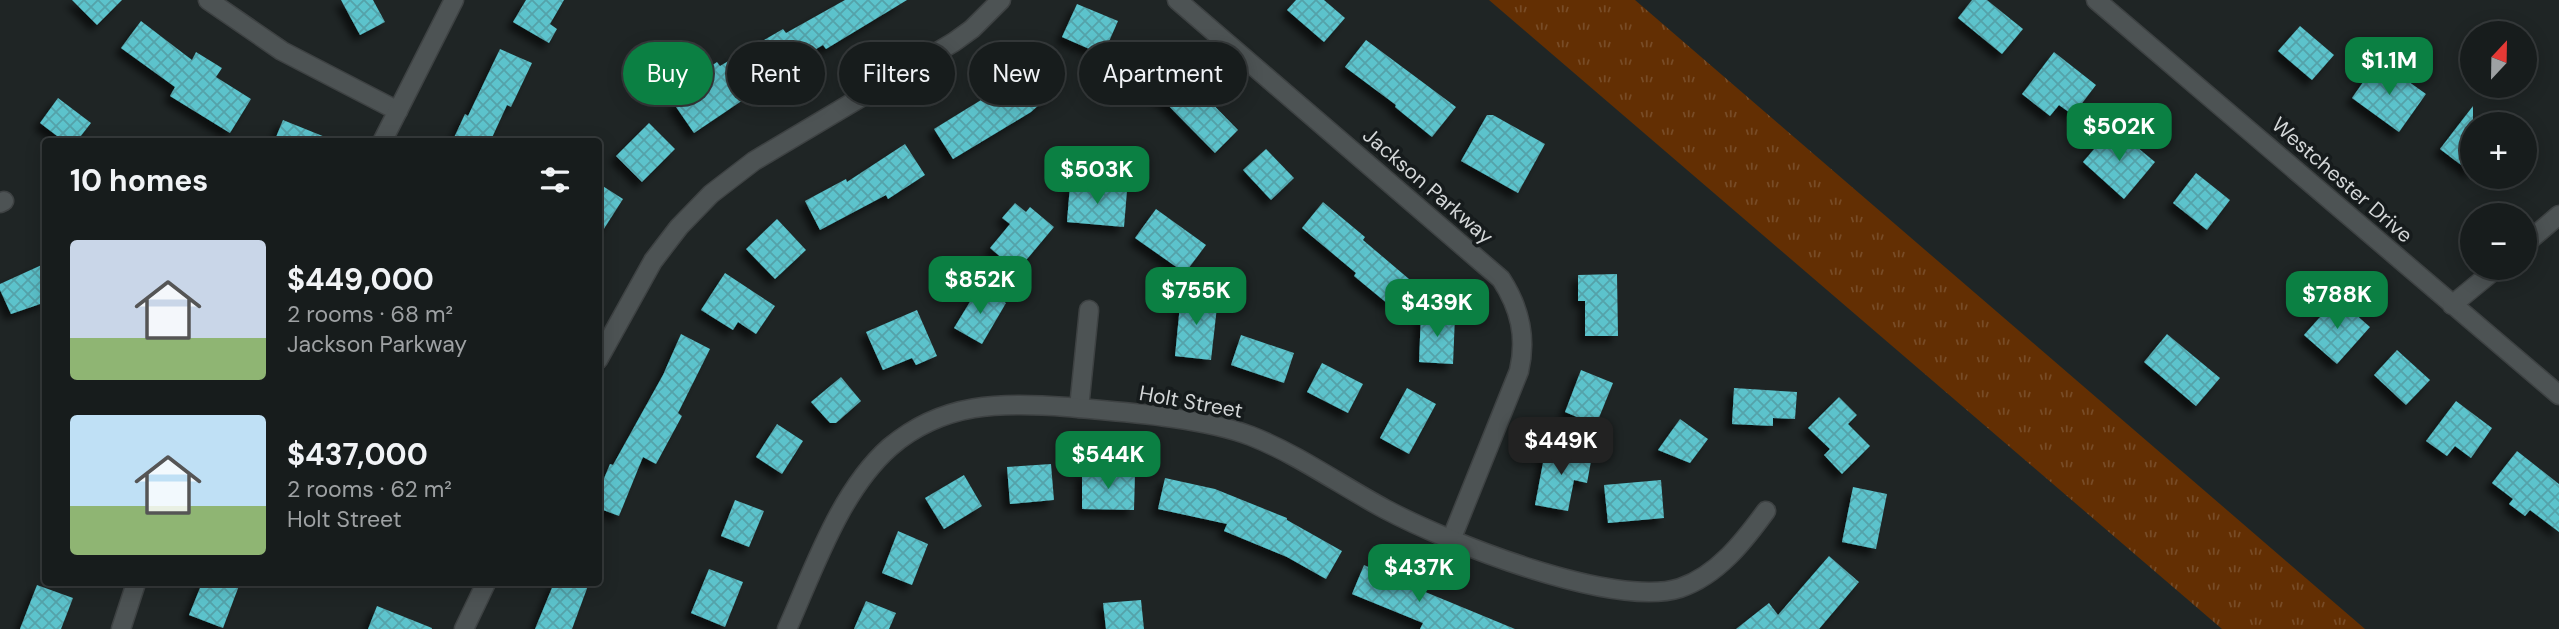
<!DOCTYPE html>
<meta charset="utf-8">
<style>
body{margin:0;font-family:"DM Sans",sans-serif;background:#242929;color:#f1f3f6;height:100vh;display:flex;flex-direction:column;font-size:26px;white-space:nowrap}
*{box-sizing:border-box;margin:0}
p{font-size:23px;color:#9ea1a3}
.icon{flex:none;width:38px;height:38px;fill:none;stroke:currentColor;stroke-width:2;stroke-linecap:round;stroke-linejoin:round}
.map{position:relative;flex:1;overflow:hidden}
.panel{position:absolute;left:42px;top:138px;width:560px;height:448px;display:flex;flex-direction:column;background:#171c1c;border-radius:7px;box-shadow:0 4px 18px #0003,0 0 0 2px #363a3b}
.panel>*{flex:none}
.guide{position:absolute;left:623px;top:42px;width:665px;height:63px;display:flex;gap:14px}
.needle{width:46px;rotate:22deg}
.buttons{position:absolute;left:2460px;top:21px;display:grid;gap:14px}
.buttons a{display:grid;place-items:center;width:77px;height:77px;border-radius:50%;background:#171c1c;box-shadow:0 4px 18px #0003,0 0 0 2px #363a3b;font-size:35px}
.price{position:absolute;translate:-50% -60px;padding:0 16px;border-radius:14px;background:#0b8043;color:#fff;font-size:23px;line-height:46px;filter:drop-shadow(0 2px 4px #0008)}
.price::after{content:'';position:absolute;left:50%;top:42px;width:21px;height:16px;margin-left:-10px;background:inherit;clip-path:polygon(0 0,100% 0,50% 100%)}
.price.selected{background:#222;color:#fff}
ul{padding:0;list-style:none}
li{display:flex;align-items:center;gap:21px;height:175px;padding:0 28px}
li span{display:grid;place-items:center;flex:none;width:196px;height:140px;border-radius:7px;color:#555}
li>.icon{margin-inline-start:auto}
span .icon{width:84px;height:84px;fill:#fffc;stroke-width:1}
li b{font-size:30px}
h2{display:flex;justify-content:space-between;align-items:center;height:84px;padding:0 28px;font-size:30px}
.pill{padding:0 24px;border-radius:32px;background:#171c1c;box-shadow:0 4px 18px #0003,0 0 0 2px #363a3b;font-size:24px;line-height:63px}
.pill.selected{background:#0b8043;color:#fff}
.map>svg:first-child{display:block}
.grass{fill:url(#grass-tufts)}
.building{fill:url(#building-cross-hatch);filter:url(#shadow)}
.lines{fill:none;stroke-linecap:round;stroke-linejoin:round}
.minor-casing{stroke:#3e4243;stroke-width:21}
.minor{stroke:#4d5354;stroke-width:18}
.labels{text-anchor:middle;stroke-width:7;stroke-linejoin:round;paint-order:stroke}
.street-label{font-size:21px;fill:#d4d7d8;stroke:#161b1c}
</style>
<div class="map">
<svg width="2559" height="629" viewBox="0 0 2559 629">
<defs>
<pattern id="grass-tufts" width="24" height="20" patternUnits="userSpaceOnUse" patternTransform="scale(1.75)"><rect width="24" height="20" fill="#632f03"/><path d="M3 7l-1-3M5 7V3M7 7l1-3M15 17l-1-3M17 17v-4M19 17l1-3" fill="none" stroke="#784c27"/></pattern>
<pattern id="building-cross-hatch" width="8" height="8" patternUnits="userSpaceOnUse" patternTransform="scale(1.75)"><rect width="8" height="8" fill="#5bc3cc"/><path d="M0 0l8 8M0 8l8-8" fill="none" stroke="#54a2a9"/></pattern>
<filter id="shadow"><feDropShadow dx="-6" dy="6" stdDeviation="3.5" flood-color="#0009"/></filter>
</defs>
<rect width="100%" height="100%" fill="#1f2525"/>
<polygon class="grass" points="1489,0 1635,0 2365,629 2222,629"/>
<g class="building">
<polygon points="72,0 122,0 97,25"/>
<polygon points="341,0 373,0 385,22 360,35"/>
<polygon points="526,0 564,0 550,24 557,29 549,43 513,22"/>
<polygon points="845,0 907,0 826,49 823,45 739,94 743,100 694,133 674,104 702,85 696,76 717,62 720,66 783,29 786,33"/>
<polygon points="1296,0 1324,0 1345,18 1324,42 1287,10"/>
<polygon points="1972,0 1987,0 2023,29 2002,54 1958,18"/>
<polygon points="1077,4 1118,21 1103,55 1062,37"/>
<polygon points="141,21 192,60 196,52 222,68 216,77 251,99 230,133 170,96 175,87 121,48"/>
<polygon points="2300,26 2334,55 2312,80 2278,51"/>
<polygon points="1366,40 1456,107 1432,137 1395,107 1396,105 1345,67"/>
<polygon points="500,49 532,63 511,107 507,105 490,142 452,142 465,114 468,116"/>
<polygon points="1148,49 1197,88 1238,130 1215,153 1161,98 1160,100 1128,73"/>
<polygon points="2054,52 2096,85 2073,115 2059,105 2050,116 2022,94"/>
<polygon points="1041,53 1066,80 1031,112 953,159 934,129 986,97 989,101"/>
<polygon points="2375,65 2387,75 2391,69 2426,94 2399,132 2352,98"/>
<polygon points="58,98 91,123 76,142 65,142 40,123"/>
<polygon points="2473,106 2473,174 2440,149"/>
<polygon points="1487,115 1493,115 1545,144 1518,193 1461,161"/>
<polygon points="283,120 335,141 335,142 274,142"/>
<polygon points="649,123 675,149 642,182 616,156"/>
<polygon points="2113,127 2155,162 2124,199 2083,162"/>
<polygon points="905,144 925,175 888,199 886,195 820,230 805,201 846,179 847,182"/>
<polygon points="1266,149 1294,178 1271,200 1243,170"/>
<polygon points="2196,173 2230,200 2207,230 2173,203"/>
<polygon points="598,183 623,199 598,238"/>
<polygon points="1070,185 1127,191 1124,227 1067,222"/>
<polygon points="1323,202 1365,237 1363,240 1409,279 1388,304 1354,276 1356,273 1302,228"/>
<polygon points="1015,203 1026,212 1030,207 1054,227 1017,271 990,248 1010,224 1002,218"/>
<polygon points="1156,209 1206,245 1185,273 1135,238"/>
<polygon points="777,219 806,250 775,279 746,249"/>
<polygon points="46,263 46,302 11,314 0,290 0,284"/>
<polygon points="725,273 775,306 756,334 738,322 733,330 701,310"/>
<polygon points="1617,274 1618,336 1585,336 1585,301 1578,301 1578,275"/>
<polygon points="979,287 1006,303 982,344 954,328"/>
<polygon points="1181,295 1218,298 1211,360 1175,356"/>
<polygon points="2337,298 2370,327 2337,364 2304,335"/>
<polygon points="917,310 937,356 916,365 912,358 883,370 866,332"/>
<polygon points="1421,314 1455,316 1453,364 1419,362"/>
<polygon points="681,334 710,349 678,413 682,416 656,464 643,457 619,516 598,508 598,493 610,464 613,465 663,375"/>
<polygon points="2167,334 2220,378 2196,406 2144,362"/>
<polygon points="1241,335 1294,353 1284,383 1231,365"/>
<polygon points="2397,350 2430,380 2406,405 2374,375"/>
<polygon points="1322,363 1363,384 1348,413 1307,392"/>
<polygon points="1581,370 1613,383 1596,425 1565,412"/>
<polygon points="841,377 861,401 836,423 830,423 811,402"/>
<polygon points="1407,388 1436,404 1409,454 1380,438"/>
<polygon points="1734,388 1797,392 1795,419 1773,418 1773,426 1732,424"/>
<polygon points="1839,397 1857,415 1848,424 1870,446 1842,474 1824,455 1830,449 1808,428"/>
<polygon points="2456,401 2492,428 2471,458 2455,446 2447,456 2426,441"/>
<polygon points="1680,419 1708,439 1690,463 1658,450"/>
<polygon points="777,424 803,441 782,474 756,457"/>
<polygon points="1546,447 1592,456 1587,483 1574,480 1568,511 1535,505"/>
<polygon points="2517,451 2559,484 2559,532 2530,510 2525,516 2509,504 2513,499 2492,483"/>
<polygon points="1051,464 1054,500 1010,504 1007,467"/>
<polygon points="1082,472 1135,474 1134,510 1082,509"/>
<polygon points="964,475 982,506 944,529 925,498"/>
<polygon points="1165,478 1215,489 1287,518 1287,520 1342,551 1326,579 1287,557 1224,531 1227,524 1158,509"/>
<polygon points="1661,480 1664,518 1608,523 1604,485"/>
<polygon points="1853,487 1887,494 1876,549 1842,542"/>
<polygon points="735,500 764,511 749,547 721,536"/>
<polygon points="898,531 928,544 912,585 882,573"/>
<polygon points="1829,556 1859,582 1819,629 1736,629 1769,603 1778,615"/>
<polygon points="1364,565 1423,591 1515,629 1420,629 1423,623 1352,594"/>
<polygon points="709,569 743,582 725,627 691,613"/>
<polygon points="202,583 240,583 223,628 189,615"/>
<polygon points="554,583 589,583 572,629 535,629"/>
<polygon points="37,585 73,598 61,629 20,629"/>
<polygon points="1141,600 1144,629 1106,629 1103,603"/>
<polygon points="866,601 896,613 889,629 854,629"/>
<polygon points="377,606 432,628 432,629 368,629"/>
</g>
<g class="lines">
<g class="minor-casing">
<g id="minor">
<polyline points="208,0 282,51 398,111"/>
<path d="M1177,0L1501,279C1520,308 1527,337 1519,371L1451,540"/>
<polyline points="2096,0 2559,395"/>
<polyline points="382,142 454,0"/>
<polyline points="0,203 4,201"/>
<polyline points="2525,244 2559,215"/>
<polyline points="2452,305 2497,268"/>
<polyline points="598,360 653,261 679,227 711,194 754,161 954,42 972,29 1001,0"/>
<polyline points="1079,408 1089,310"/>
<polyline points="121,629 136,583"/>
<polyline points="464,629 486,583"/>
<path d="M787,629C814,569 840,491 890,447C943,402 1001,402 1067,407C1121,412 1201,417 1251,436C1299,455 1340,485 1385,509C1447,542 1614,609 1680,588C1718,575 1744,541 1766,511"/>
</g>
</g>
<use href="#minor" class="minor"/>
</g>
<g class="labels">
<g class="street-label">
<text transform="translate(2342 180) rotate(41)" y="7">Westchester Drive</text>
<text transform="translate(1428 186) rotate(41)" y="7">Jackson Parkway</text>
<text transform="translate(1191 402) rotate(10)" y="7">Holt Street</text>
</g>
</g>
</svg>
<div class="buttons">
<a><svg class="needle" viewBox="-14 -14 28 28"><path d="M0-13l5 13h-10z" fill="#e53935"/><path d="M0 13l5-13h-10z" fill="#9ea1a3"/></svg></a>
<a>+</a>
<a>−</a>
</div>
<b class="price" style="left:2389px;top:97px">$1.1M</b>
<b class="price" style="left:2119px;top:163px">$502K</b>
<b class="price" style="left:1097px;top:206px">$503K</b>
<b class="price" style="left:980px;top:316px">$852K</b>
<b class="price" style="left:1196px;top:327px">$755K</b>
<b class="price" style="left:2337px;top:331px">$788K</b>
<b class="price" style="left:1437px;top:339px">$439K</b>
<b class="price selected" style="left:1561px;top:477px">$449K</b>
<b class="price" style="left:1108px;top:491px">$544K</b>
<b class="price" style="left:1419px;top:604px">$437K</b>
<div class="guide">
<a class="pill selected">Buy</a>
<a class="pill">Rent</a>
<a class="pill">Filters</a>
<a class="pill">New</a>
<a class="pill">Apartment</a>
</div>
<section class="panel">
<h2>10 homes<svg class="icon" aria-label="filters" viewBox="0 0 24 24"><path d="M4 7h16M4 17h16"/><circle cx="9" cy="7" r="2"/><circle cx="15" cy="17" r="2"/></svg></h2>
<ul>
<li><span style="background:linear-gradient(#c9d6e8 70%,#8fb573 0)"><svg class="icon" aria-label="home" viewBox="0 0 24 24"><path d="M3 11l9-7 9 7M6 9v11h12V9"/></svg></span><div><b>$449,000</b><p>2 rooms · 68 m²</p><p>Jackson Parkway</p></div></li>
<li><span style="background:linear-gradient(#bfe0f5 65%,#8fb573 0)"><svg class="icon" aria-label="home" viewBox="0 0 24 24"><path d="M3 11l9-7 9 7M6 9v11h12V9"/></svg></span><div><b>$437,000</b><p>2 rooms · 62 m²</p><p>Holt Street</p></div></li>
</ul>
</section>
</div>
